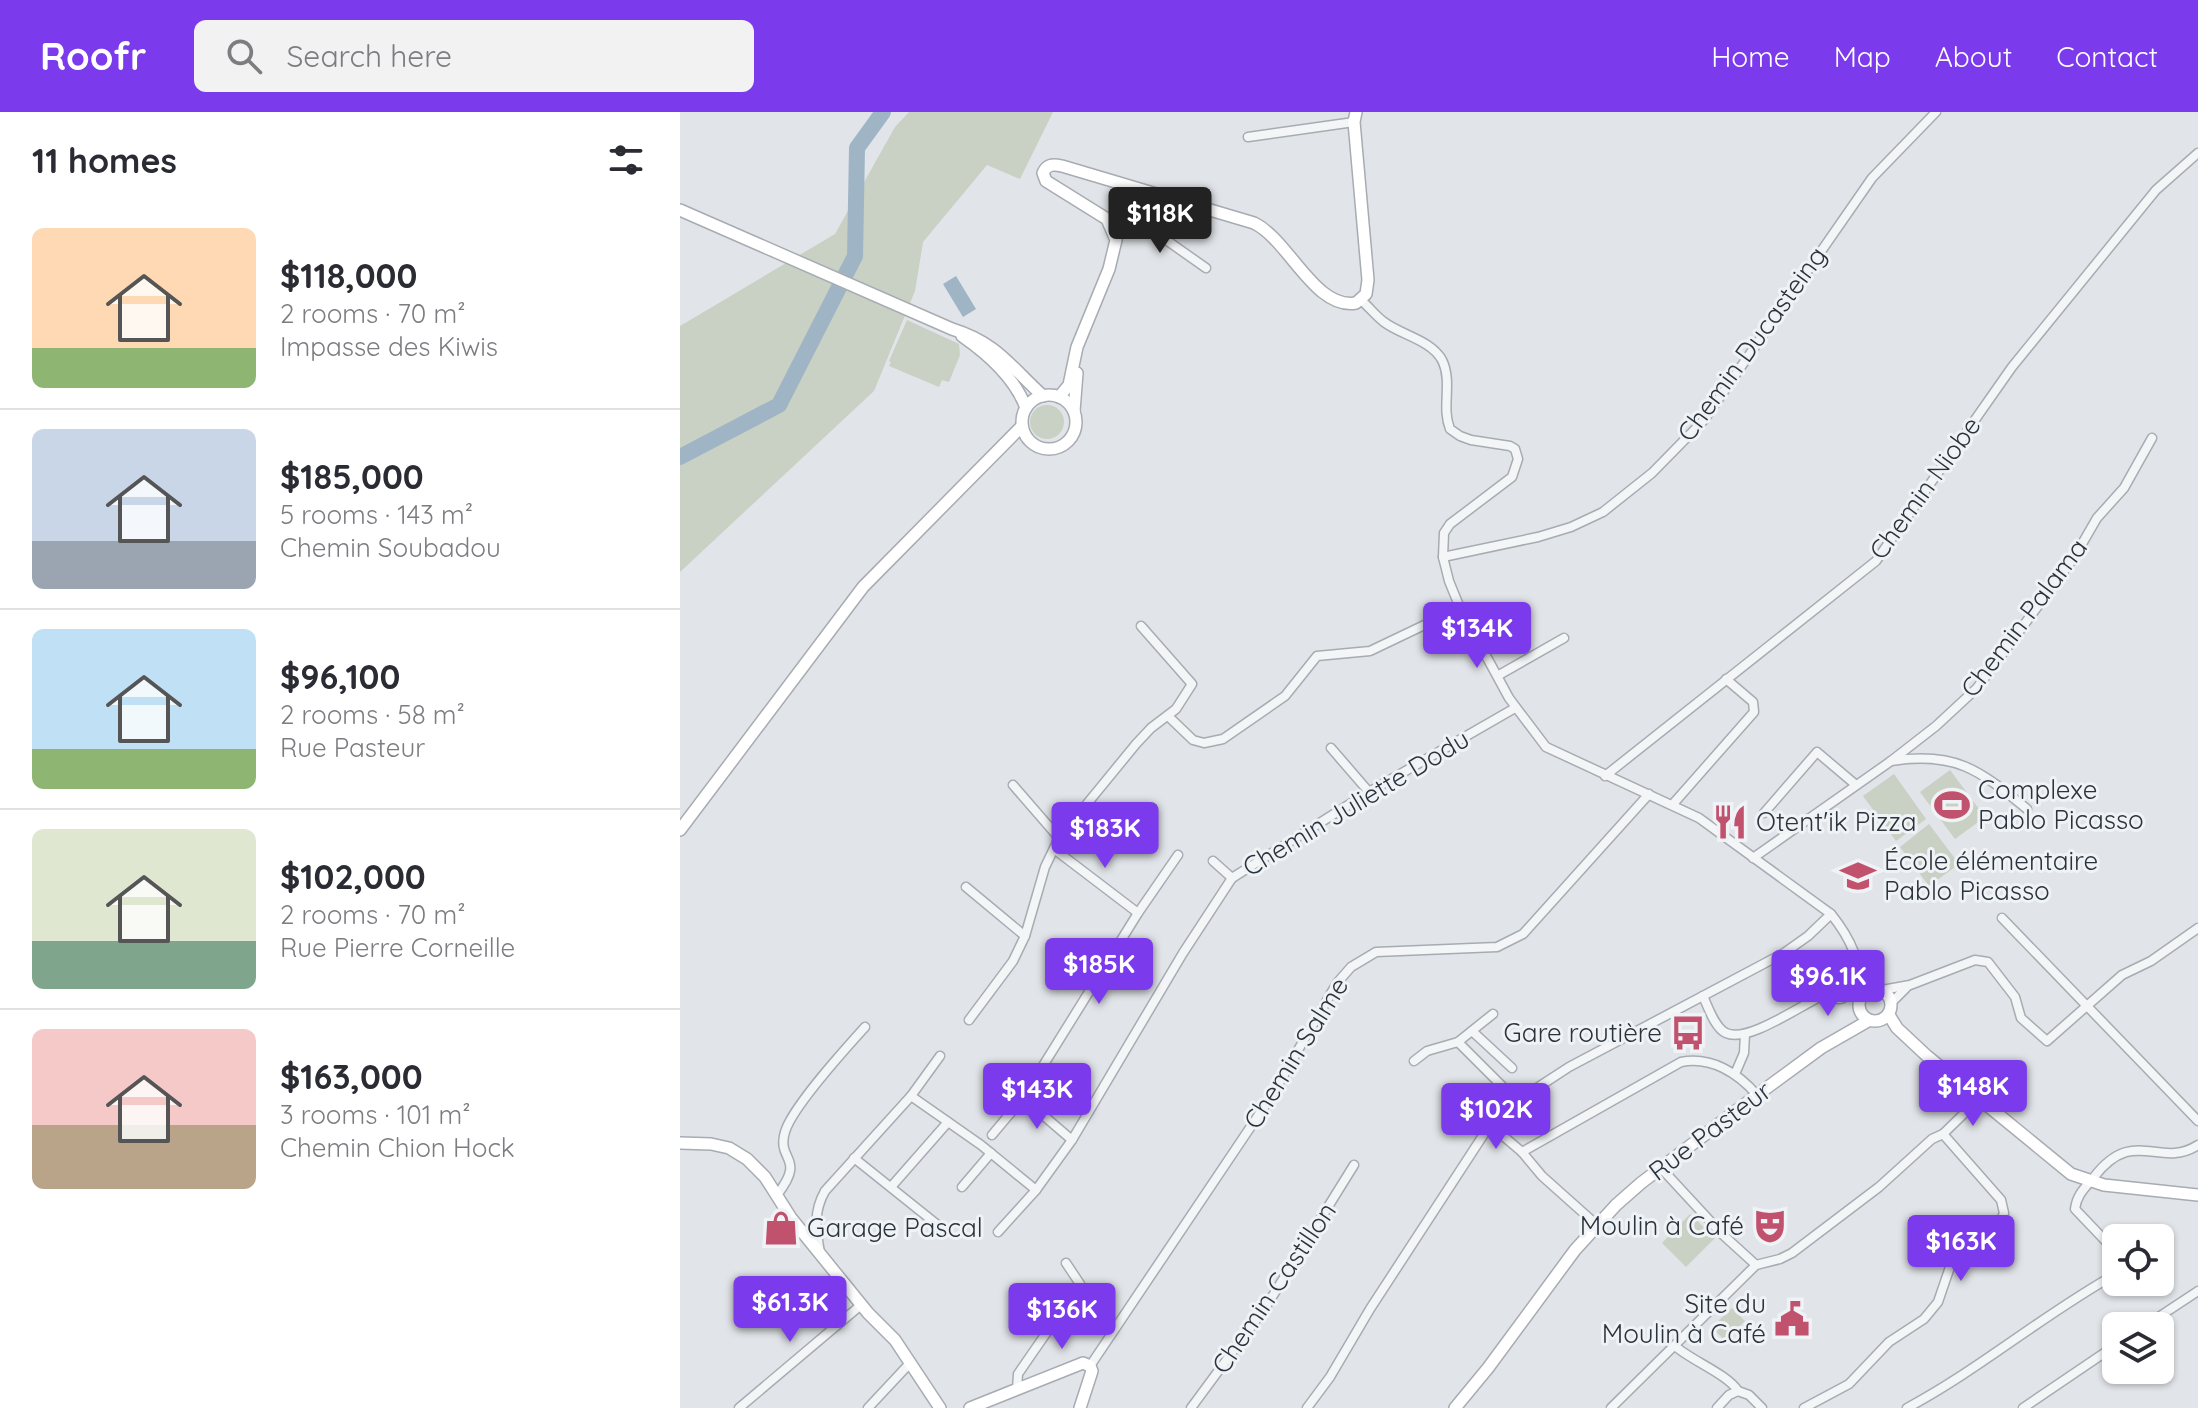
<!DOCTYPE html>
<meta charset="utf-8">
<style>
body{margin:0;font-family:Quicksand,sans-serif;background:#f2f2f3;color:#2b2b33;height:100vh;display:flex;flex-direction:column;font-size:30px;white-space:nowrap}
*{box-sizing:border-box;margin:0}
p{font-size:26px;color:#7c7c81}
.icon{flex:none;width:44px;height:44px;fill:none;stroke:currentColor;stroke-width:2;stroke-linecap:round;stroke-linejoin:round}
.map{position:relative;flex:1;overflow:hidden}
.side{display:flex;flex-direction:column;background:#fff;width:680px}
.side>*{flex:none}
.buttons{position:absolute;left:1422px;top:1112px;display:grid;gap:16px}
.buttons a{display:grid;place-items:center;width:72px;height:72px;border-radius:12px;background:#fff;box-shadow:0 2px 6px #0004;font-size:40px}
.price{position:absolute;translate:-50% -68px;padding:0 18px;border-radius:8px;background:#7c3aed;color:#fff;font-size:26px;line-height:52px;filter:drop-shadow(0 2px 4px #0008)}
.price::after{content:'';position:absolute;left:50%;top:48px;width:24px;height:18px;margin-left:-12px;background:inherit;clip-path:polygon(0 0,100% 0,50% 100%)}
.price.on{background:#222;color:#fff}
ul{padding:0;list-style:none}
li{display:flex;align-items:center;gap:24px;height:200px;padding:0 32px}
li+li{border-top:2px solid #e1e1e2}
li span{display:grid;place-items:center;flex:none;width:224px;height:160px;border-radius:12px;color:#555}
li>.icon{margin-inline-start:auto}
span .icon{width:96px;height:96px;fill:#fffc;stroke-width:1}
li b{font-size:34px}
h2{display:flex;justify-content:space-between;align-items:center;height:96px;padding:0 32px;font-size:34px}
header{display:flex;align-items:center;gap:48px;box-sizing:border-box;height:112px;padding:0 40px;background:#7c3aed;color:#fff}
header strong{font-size:38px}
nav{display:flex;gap:44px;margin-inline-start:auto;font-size:28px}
.search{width:560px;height:72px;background:#f2f2f3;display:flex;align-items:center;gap:20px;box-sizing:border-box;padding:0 28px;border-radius:12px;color:#7c7c81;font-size:30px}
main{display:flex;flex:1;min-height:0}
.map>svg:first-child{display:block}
.green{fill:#c8d1c3}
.water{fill:#9fb5c5}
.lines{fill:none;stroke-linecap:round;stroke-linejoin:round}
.river{stroke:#9fb5c5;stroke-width:16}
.street-casing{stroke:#a7acb2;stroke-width:11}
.secondary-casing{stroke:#a7acb2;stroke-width:14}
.street{stroke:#f3f5f7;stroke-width:8}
.secondary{stroke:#fff;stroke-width:11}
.labels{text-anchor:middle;stroke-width:6;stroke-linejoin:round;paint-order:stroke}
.street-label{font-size:26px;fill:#2b343e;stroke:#f0f3f6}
.poi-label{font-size:26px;fill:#2b343e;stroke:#f0f3f6;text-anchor:start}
</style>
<header>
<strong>Roofr</strong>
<div class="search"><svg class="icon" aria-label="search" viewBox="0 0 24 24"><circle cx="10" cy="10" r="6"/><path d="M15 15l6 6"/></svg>Search here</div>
<nav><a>Home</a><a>Map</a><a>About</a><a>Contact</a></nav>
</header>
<main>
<section class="side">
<h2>11 homes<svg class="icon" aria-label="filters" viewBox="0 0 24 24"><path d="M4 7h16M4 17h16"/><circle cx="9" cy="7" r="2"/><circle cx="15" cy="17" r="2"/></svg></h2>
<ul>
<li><span style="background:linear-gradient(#ffd9b3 75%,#8fb573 0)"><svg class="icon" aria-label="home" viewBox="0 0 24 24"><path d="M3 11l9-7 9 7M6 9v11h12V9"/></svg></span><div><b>$118,000</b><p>2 rooms · 70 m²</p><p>Impasse des Kiwis</p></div></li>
<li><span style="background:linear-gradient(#c9d6e8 70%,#9aa5b1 0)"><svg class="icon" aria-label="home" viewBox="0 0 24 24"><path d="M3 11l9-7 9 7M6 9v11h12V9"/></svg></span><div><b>$185,000</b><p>5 rooms · 143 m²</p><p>Chemin Soubadou</p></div></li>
<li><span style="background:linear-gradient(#bfe0f5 75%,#8fb573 0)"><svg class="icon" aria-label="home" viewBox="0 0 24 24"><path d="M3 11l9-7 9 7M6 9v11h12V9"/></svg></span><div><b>$96,100</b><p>2 rooms · 58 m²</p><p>Rue Pasteur</p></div></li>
<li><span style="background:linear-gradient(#dfe7d0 70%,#7fa58c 0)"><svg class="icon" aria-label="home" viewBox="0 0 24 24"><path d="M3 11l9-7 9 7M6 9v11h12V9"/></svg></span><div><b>$102,000</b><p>2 rooms · 70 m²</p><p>Rue Pierre Corneille</p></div></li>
<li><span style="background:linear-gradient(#f6c9c9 60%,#b9a48a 0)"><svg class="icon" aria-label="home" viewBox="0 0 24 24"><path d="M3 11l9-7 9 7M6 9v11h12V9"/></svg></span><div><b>$163,000</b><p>3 rooms · 101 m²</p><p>Chemin Chion Hock</p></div></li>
</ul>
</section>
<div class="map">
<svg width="1518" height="1296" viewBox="0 0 1518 1296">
<rect width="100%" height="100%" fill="#e1e4e8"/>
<g class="green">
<polygon points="229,0 373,0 340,67 307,53 243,130 235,179 194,279 0,460 0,214 155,122 215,15"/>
<polygon points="227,208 279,232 280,243 269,270 262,268 259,275 209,254 211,250 209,249"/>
<circle cx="367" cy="310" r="17"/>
<polygon points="1270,658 1305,705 1275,727 1240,680"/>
<polygon points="1214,662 1246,707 1216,729 1183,684"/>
<polygon points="1249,712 1279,752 1249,774 1220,735"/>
<polygon points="1010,1102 1035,1126 1006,1155 982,1131"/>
<polygon points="1052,1196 1065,1209 1045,1229 1032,1215"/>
</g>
<polygon class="water" points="276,164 296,197 283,205 263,172"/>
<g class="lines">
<polyline class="river" points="0,345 99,293 175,144 177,36 203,0"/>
<g class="street-casing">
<g id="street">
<polyline points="568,25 674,10"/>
<polyline points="435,122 459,115 472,118 526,156"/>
<path d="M681,188C689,195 696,204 704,210C721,223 751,228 762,248C773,270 761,295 770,317L780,324L791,328L830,334L835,337L838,347L832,365L770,412L764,421L763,445L769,469L780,496L829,586L866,635L1019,706L1151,802C1172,828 1180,849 1182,883"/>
<polyline points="763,445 858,425 891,415 923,400 972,361 1024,308 1192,66 1256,0"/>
<polyline points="819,563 884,526"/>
<polyline points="488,604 513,628 524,631 543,627 605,584 637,544 690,539 780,496"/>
<polyline points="651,636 689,680"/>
<path d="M1211,649C1276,639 1299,658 1347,697"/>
<polyline points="925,664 1196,449 1332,255 1476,78 1518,41"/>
<polyline points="333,673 379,726"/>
<polyline points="993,692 1074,600 1073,590 1046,567"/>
<polyline points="1084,701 1137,640 1176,673"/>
<polyline points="374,737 458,801"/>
<polyline points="1073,746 1211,649 1256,614 1297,576 1395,444 1417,406 1444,376 1472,326"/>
<polyline points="533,749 552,766"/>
<polyline points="286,775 345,824"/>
<polyline points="1322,806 1518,1009"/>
<polyline points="1182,861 1196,877"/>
<circle cx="1159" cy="878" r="9"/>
<polyline points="1202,878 1230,873 1295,848 1308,850 1335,885 1341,906 1367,929 1442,863 1471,849 1518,816"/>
<path d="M1023,884C1028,895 1035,916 1046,921C1069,932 1126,889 1150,880"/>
<polyline points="1211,891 1226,876"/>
<polyline points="289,908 333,849 345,824 365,755 379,726 456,632 471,616 496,597 512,572 461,514"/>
<polyline points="792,919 832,956"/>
<polyline points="778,930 836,988"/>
<polyline points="734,949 747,939 778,930 813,902"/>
<polyline points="1055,962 1064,941 1065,922"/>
<polyline points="231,984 301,1033 356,1078"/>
<polyline points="343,986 392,1028"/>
<polyline points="809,1012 842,1040 862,1064 918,1114"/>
<polyline points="312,1023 343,986 458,801 498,743"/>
<path d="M842,1040L1001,950C1031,944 1058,961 1077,983"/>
<polyline points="174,1046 259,1114"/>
<polyline points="981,1056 1042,1122 1076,1153"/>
<polyline points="211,1075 268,1010"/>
<polyline points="282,1075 311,1041"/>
<path d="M97,1083C127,1044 96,1050 105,1020C112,995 166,936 185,915"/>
<polyline points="318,1120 356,1078 392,1028 503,841 552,766 689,680 835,596"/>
<path d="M1436,1140L1395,1097C1397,1082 1405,1076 1414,1065C1454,1013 1479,1058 1518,1033"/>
<path d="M140,1141C136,1118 133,1100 145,1079L231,984L260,944"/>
<polyline points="1465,1214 1518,1179"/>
<path d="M995,1234C1012,1249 1047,1262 1058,1279L1069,1283L1082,1296"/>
<polyline points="410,1254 592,983 657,871 671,855 696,840 817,835 843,822 969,682"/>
<polyline points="337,1277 338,1262 400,1172 386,1151"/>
<polyline points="59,1296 181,1193"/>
<polyline points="188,1296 231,1250"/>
<polyline points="511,1296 587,1193 674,1053"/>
<polyline points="627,1296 650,1265 690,1197 817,1002 889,955 1104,841 1128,824 1151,802"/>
<polyline points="931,1296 1076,1153 1100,1147 1112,1141 1199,1075 1252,1027 1263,1022 1299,987"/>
<polyline points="1037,1296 1049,1283 1058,1279"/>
<polyline points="1124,1296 1169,1272 1209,1230 1244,1207 1258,1190 1271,1152 1321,1108 1324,1101 1321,1088 1263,1022"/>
<path d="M1227,1296C1300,1257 1364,1202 1436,1162"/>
<polyline points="1343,1296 1436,1233"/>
</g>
</g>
<g class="secondary-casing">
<g id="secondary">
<path d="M0,98L272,217C317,231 330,254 363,284"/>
<path d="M282,224C308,242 335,266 346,296"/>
<circle cx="369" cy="310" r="27"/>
<path d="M379,285L389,273L397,235L429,157L436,128L427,107L366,69L363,61C367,52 373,52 382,54L574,111C609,128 635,198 676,191L686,182L688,168L674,10L676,0"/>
<polyline points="394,299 397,261"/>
<polyline points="0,718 183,475 342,314"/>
<circle cx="1195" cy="893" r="16"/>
<polyline points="1209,903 1217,916 1247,944 1391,1062 1424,1073 1518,1083"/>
<polyline points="0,1031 31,1032 49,1036 67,1047 85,1065 111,1106 188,1201 215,1228 260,1296"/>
<polyline points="290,1296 403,1251 410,1254 412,1259 400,1296"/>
<polyline points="775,1296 808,1256 895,1138 936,1093 961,1071 1077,983 1141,936 1188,909"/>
</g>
</g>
<use href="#street" class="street"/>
<use href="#secondary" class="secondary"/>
</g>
<defs>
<g id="stadium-bare" transform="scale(2.76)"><path d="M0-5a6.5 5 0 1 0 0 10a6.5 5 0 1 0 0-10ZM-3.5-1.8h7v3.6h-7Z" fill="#c1526e" stroke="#f0f3f6" stroke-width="2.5" paint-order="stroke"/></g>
<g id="restaurant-bare" transform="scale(2.76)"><path d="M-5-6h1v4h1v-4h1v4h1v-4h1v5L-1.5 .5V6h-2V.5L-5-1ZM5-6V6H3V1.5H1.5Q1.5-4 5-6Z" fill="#c1526e" stroke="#f0f3f6" stroke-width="2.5" paint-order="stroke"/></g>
<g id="school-bare" transform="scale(2.76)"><path d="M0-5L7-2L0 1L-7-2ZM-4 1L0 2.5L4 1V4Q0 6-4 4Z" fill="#c1526e" stroke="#f0f3f6" stroke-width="2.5" paint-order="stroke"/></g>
<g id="bus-bare" transform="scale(2.76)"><path d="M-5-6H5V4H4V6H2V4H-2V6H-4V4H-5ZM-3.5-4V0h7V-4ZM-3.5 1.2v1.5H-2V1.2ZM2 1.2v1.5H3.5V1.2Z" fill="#c1526e" stroke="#f0f3f6" stroke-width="2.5" paint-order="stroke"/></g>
<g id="theatre-bare" transform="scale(2.76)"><path d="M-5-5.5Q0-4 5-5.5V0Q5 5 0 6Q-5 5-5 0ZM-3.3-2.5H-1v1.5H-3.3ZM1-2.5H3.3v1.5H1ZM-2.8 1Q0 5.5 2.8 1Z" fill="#c1526e" stroke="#f0f3f6" stroke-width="2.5" paint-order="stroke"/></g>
<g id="shop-bare" transform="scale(2.76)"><path d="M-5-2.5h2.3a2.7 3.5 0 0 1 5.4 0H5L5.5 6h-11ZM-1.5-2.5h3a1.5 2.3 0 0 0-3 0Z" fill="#c1526e" stroke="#f0f3f6" stroke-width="2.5" paint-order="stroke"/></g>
<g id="civic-bare" transform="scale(2.76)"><path d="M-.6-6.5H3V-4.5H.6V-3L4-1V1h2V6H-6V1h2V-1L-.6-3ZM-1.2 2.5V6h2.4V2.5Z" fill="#c1526e" stroke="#f0f3f6" stroke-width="2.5" paint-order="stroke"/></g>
</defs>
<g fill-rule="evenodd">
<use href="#stadium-bare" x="1272" y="693"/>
<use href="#restaurant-bare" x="1050" y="710"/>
<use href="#school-bare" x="1178" y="764"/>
<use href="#bus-bare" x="1008" y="921"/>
<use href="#theatre-bare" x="1090" y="1114"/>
<use href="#shop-bare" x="101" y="1116"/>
<use href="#civic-bare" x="1112" y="1207"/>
</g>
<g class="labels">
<g class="street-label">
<text transform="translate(1072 232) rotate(-54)" y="9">Chemin Ducasteing</text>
<text transform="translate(1245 376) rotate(-54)" y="9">Chemin Niobe</text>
<text transform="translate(1344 506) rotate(-53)" y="9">Chemin Palama</text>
<text transform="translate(676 691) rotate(-31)" y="9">Chemin Juliette Dodu</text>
<text transform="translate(616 941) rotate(-58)" y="9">Chemin Salme</text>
<text transform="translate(1030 1019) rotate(-37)" y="9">Rue Pasteur</text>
<text transform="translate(594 1176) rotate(-56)" y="9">Chemin Castillon</text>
</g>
<g class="poi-label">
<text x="1298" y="687">Complexe<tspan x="1298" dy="30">Pablo Picasso</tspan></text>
<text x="1076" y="719">Otent'ik Pizza</text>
<text x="1204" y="758">École élémentaire<tspan x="1204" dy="30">Pablo Picasso</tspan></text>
<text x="982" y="930" text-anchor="end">Gare routière</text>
<text x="1064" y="1123" text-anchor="end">Moulin à Café</text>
<text x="127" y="1125">Garage Pascal</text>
<text x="1086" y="1201" text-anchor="end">Site du<tspan x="1086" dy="30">Moulin à Café</tspan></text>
</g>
</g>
</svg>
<div class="buttons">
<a><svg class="icon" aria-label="locate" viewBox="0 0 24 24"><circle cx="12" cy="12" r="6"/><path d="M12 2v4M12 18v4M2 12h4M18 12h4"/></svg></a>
<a><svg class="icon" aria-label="layers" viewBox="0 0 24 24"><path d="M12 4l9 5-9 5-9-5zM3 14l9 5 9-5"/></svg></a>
</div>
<b class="price on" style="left:480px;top:143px">$118K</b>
<b class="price" style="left:797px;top:558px">$134K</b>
<b class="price" style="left:425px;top:758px">$183K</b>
<b class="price" style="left:419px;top:894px">$185K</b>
<b class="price" style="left:1148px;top:906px">$96.1K</b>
<b class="price" style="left:1293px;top:1016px">$148K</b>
<b class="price" style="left:357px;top:1019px">$143K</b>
<b class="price" style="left:816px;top:1039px">$102K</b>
<b class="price" style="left:1281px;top:1171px">$163K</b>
<b class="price" style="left:110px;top:1232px">$61.3K</b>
<b class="price" style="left:382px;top:1239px">$136K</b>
</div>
</main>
